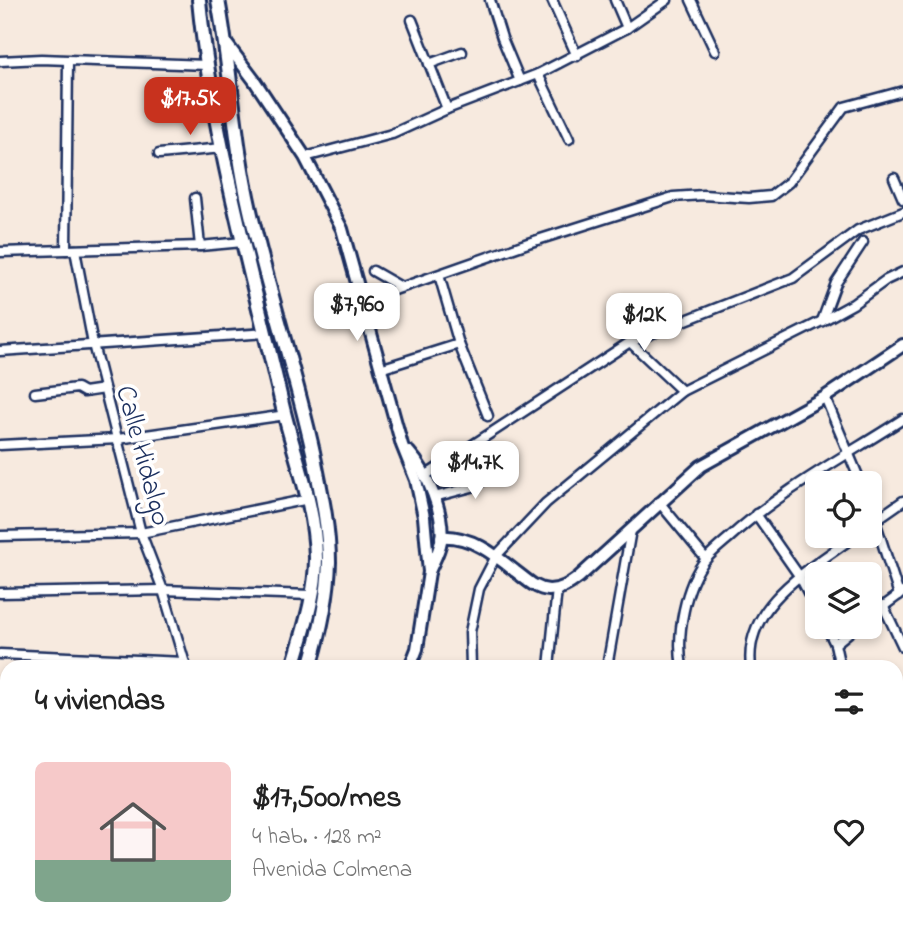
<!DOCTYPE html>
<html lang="es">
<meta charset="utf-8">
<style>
body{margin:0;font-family:"Indie Flower",sans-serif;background:#f2f2f2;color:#222;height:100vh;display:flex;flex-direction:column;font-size:26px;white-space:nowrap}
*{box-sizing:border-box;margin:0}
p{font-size:23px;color:#767676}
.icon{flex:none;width:38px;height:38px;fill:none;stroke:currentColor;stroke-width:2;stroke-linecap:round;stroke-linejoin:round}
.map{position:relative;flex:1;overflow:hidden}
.sheet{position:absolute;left:0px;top:660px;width:903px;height:275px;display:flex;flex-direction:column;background:#fff;border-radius:21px 21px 0 0;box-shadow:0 4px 10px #0003}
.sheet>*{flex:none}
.fabs{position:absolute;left:805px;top:471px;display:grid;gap:14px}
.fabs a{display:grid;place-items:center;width:77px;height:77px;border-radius:10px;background:#fff;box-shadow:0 4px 10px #0003;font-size:35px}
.price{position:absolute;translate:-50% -60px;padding:0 16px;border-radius:14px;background:#fff;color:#222;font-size:23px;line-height:46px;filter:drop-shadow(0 2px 4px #0008)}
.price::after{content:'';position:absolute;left:50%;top:42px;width:21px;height:16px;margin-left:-10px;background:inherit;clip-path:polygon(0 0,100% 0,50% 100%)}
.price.selected{background:#c8321e;color:#fff}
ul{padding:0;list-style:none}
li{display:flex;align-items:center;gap:21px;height:175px;padding:0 35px}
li+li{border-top:2px solid #e0e0e0}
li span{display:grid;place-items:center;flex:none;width:196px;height:140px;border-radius:10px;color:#555}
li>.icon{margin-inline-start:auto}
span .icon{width:84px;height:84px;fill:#fffc;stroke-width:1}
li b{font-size:30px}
h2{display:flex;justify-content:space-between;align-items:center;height:84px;padding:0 35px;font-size:30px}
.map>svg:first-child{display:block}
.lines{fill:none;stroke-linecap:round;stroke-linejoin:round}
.minor-casing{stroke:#1b2f5e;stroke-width:13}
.tertiary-casing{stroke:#1b2f5e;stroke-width:16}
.secondary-casing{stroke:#1b2f5e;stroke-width:18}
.primary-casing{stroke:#1b2f5e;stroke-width:18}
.minor{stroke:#fff;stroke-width:8}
.tertiary{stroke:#fff;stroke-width:10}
.secondary{stroke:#fff;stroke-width:12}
.primary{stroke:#fff;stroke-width:12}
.secondary-bridge-casing{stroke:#1b2f5e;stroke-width:18;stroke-linecap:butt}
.secondary-bridge{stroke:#fff;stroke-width:12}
.labels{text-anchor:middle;stroke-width:7;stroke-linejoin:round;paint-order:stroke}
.street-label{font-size:28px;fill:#1b2f5e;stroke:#fff}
</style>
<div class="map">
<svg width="903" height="933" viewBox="0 0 903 933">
<rect width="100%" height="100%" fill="#f7eadf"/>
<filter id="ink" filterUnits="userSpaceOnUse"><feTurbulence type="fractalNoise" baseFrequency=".0143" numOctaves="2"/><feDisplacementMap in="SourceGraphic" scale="14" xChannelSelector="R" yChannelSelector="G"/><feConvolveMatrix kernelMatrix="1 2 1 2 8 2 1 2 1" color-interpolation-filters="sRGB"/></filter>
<g filter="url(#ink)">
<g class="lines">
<g class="minor-casing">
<g id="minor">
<polyline points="490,0 502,38 520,81"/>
<polyline points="552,0 577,56"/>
<polyline points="615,0 627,28"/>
<polyline points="691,0 715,51"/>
<polyline points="412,20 447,109"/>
<polyline points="0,61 41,59 207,65"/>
<polyline points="429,64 462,52"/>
<polyline points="538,74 569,139"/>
<polyline points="159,154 223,148"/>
<polyline points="305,157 392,134 447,109 538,74 627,28 667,0"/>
<polyline points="894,178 903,199"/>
<polyline points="195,198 200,246"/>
<polyline points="66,250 68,61"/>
<polyline points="75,250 93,344 141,533 163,590 186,667"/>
<polyline points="0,252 200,246 243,242"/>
<polyline points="373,271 401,287"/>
<polyline points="439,275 459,344 488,416"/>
<polyline points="363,301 528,243 673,197 703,195 749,198 771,196 789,182 844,107 903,91"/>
<polyline points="822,321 836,283 863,242"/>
<polyline points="630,342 682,391"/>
<polyline points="0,351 266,333"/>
<polyline points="380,369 459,344"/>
<polyline points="35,393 77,388 84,392 104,389"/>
<polyline points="825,397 861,483"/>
<polyline points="0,445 118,439 286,415"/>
<polyline points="425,476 630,342 793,278 858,230 903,212"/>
<polyline points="434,497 472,487 501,469"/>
<polyline points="659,502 706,559"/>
<polyline points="870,505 899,595"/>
<polyline points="756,514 800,577 817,610"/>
<polyline points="870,524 903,501"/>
<polyline points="0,536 141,533 309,499"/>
<polyline points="0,593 163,590 311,595"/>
<polyline points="883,605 903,647"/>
<polyline points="870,616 903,592"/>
<polyline points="826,626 835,644 840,667"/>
<polyline points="835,644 857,626"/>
<polyline points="0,654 184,662"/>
<polyline points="471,667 470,632 479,589 496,556 546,503 682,391 822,321 853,304 886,280 903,272"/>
<polyline points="549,667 557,589"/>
<polyline points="607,667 631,530"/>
<path d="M682,667C676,634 685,585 706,559C713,551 722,544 730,537C782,490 844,457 903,419"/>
<path d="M751,667C743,604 812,568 855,536"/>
<polyline points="896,779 903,778"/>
<polyline points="896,826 903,845"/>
<polyline points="896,867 903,863"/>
<polyline points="896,880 903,893"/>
<polyline points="269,928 275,933"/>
<polyline points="360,928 368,933"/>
<polyline points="452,928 452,933"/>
<polyline points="546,928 546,933"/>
<polyline points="636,928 638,933"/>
<polyline points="702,928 703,933"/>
<polyline points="731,933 752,928"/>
</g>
</g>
<g class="tertiary-casing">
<g id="tertiary">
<polyline points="226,43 254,80 305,157 342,229 402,445 416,480 424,517 429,572 417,649 410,667"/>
<path d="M409,452C427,472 445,514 441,541C439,552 433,562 429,572"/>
<path d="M441,537C470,535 494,554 515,571C526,579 535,589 549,590C561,590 570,584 579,577L701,466L825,397L903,345"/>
<polyline points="386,928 388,933"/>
</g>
</g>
<g class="secondary-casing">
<g id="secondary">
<polyline points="0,898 7,899"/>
<polyline points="0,911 7,912"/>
<polyline points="10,928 32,933"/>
</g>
</g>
<g class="primary-casing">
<g id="primary">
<path d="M199,0C212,137 251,270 282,404C294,456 315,504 316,558C316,595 303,632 293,667"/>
<path d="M218,0C231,70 234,141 250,210C268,291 295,370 313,452C320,487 329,526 329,562C328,598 320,633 310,667"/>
<polyline points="132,933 136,928"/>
</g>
</g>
<use href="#minor" class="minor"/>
<use href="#tertiary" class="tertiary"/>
<use href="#secondary" class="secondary"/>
<use href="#primary" class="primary"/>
<g class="secondary-bridge-casing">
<polyline id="secondary-bridge" points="86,928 114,933"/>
</g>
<use href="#secondary-bridge" class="secondary-bridge"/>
</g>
</g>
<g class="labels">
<g class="street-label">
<text transform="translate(145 455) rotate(75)" y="10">Calle Hidalgo</text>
</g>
</g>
</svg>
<div class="fabs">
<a><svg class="icon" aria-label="locate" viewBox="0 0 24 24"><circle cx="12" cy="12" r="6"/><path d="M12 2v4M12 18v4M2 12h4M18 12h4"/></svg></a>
<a><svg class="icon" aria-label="layers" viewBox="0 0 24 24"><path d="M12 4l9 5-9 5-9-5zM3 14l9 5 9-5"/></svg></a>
</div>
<b class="price selected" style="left:190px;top:137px">$17.5K</b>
<b class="price" style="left:357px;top:343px">$7,960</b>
<b class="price" style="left:644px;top:353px">$12K</b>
<b class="price" style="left:475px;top:501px">$14.7K</b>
<section class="sheet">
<h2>4 viviendas<svg class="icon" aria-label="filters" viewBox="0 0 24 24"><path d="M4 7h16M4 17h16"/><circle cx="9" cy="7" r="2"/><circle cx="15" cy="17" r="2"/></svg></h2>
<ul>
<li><span style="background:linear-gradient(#f6c9c9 70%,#7fa58c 0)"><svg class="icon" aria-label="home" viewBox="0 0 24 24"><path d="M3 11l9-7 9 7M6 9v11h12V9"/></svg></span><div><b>$17,500/mes</b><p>4 hab. · 128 m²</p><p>Avenida Colmena</p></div><svg class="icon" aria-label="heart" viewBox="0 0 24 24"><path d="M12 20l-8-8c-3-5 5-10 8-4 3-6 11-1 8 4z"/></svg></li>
</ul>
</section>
</div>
